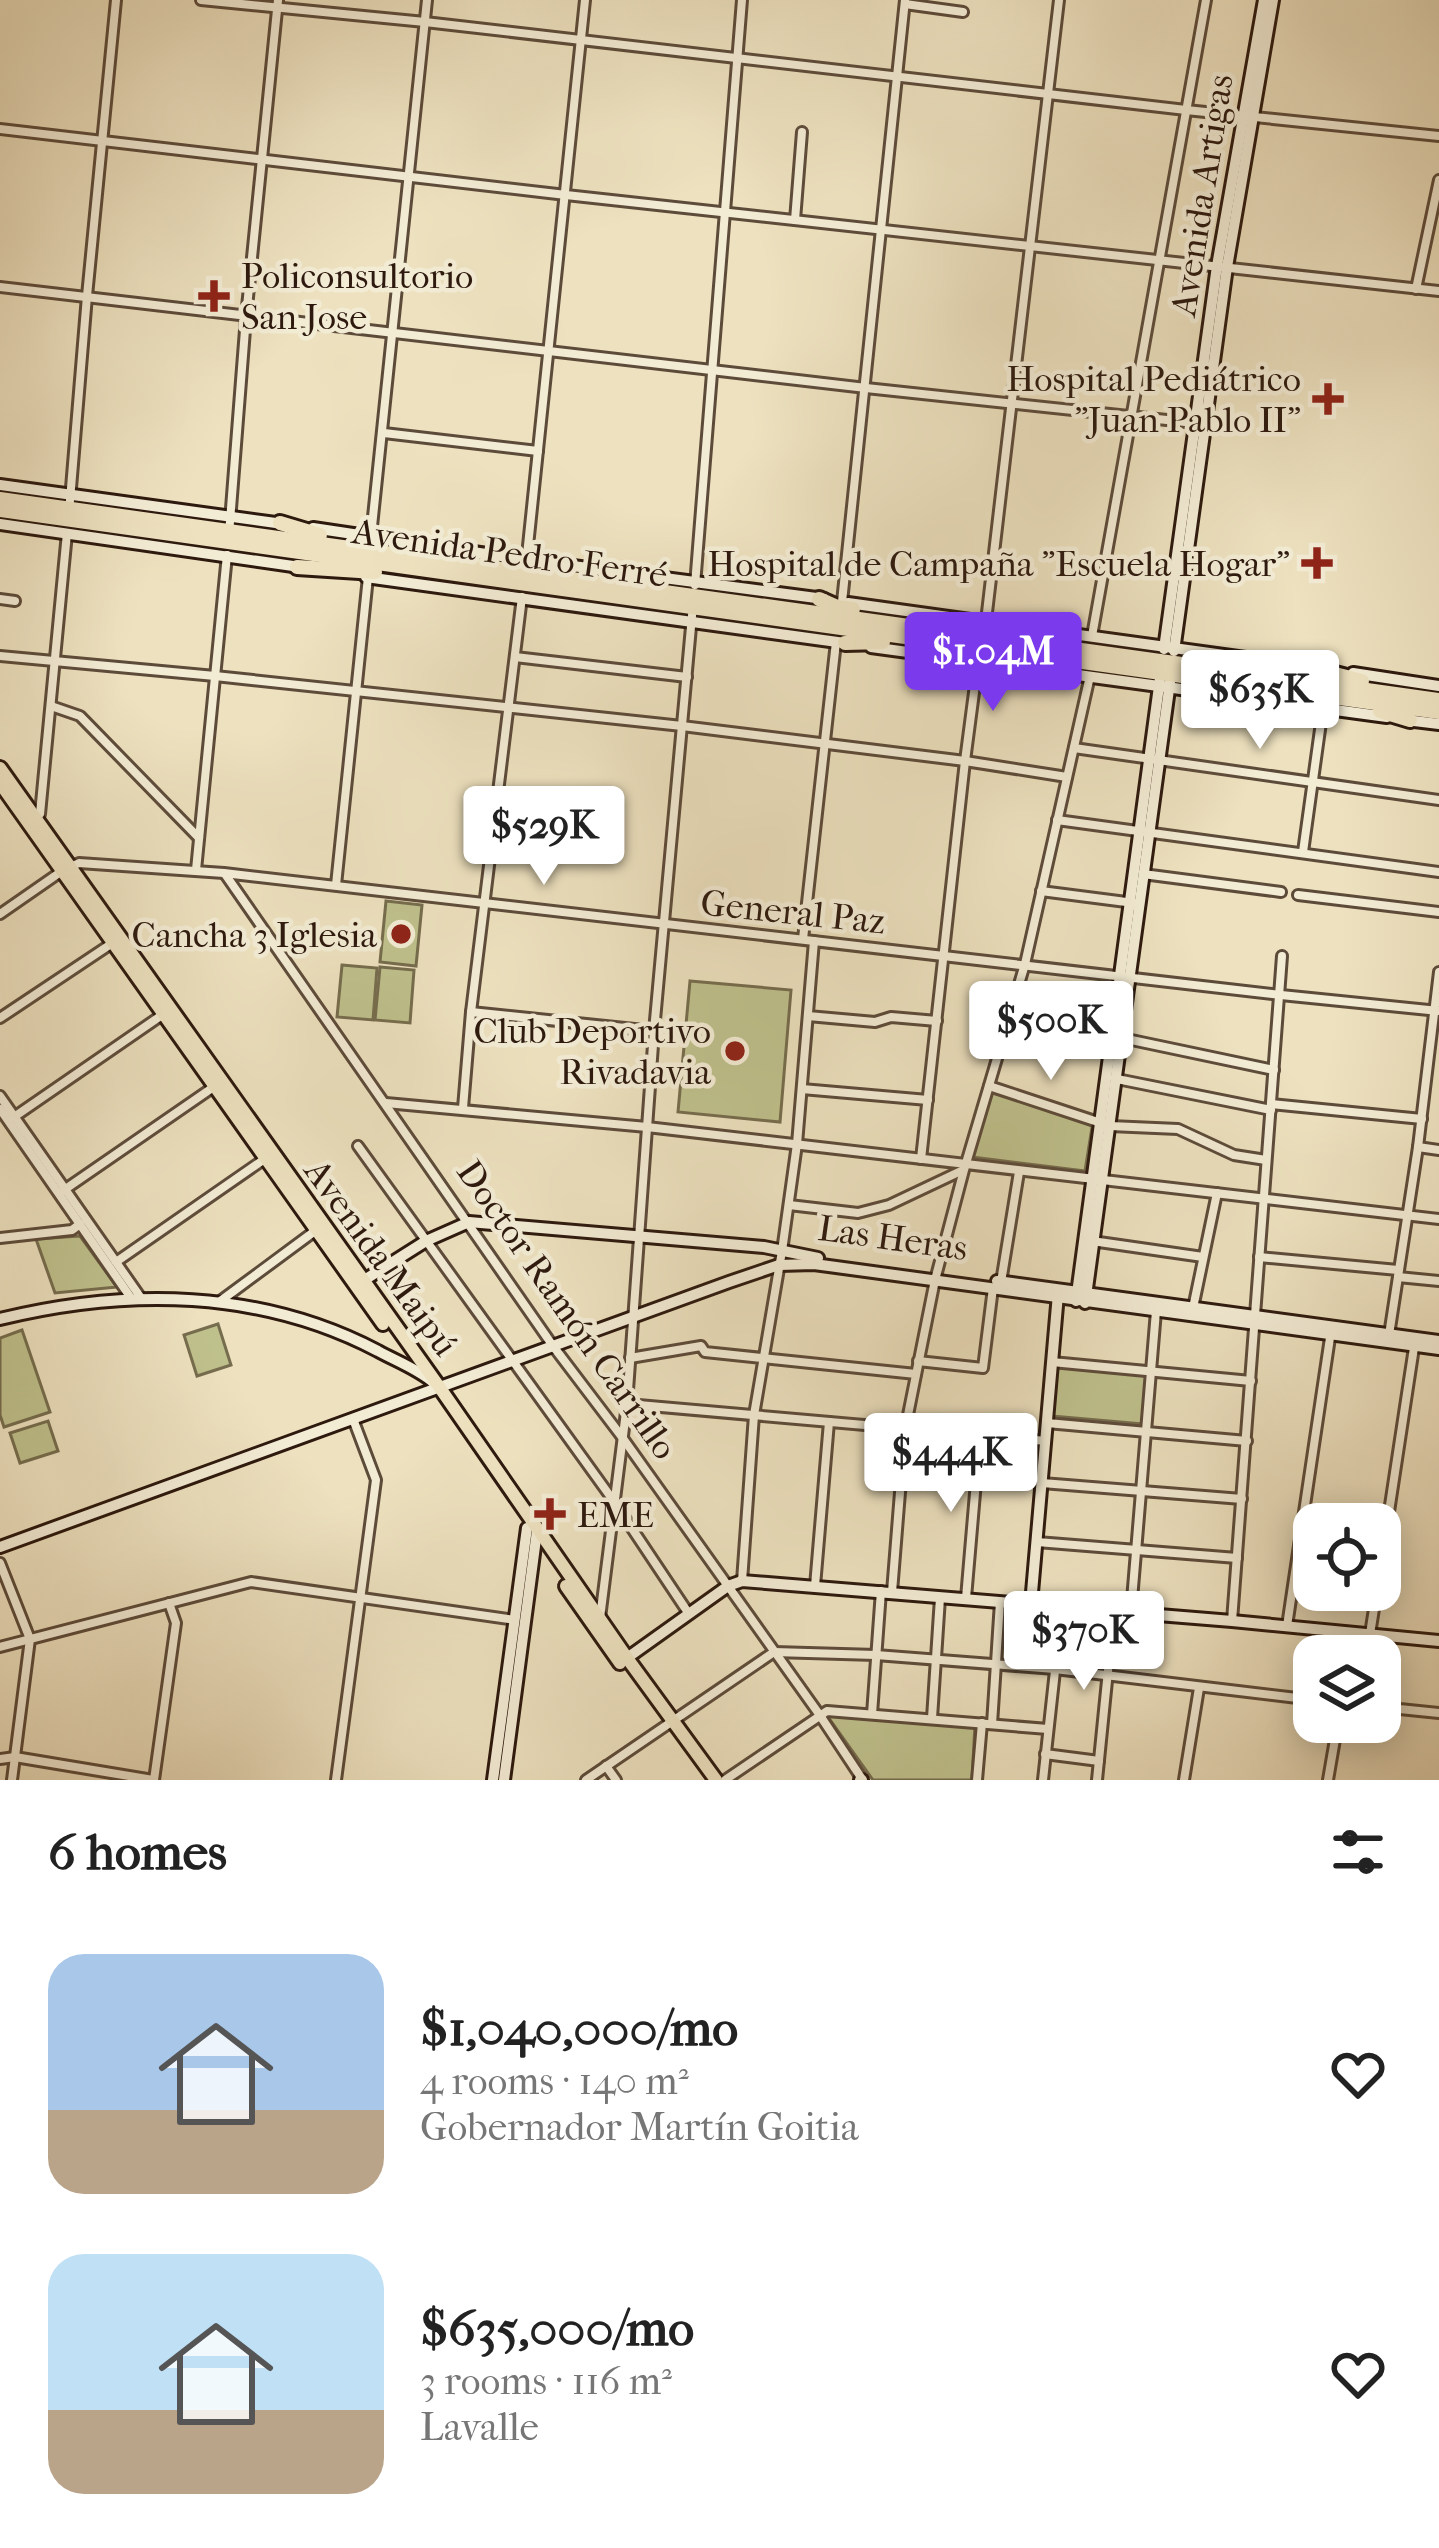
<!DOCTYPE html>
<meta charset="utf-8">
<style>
body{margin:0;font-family:"IM FELL French Canon",serif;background:#f6f6f6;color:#222;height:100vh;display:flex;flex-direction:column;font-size:45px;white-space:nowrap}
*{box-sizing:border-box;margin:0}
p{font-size:39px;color:#767676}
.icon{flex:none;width:66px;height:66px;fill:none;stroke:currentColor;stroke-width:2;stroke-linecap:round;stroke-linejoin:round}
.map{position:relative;height:1780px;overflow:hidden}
.details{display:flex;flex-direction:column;background:#fff;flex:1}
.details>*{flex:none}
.controls{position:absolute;left:1293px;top:1503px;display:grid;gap:24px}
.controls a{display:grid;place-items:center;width:108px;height:108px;border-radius:24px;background:#fff;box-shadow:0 6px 30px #0003;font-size:60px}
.price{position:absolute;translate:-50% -102px;padding:0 27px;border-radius:12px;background:#fff;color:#222;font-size:39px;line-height:78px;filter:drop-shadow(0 3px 6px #0008)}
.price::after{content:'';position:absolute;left:50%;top:72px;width:36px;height:27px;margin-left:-18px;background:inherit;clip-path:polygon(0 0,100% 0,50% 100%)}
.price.active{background:#7c3aed;color:#fff}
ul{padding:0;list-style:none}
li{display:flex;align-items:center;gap:36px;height:300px;padding:0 48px}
li span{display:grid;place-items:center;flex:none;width:336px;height:240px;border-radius:36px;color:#555}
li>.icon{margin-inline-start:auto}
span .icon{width:144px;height:144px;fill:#fffc;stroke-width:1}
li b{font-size:51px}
h2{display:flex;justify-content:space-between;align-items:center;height:144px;padding:0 48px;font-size:51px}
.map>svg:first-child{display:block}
.green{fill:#bfc18d;stroke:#766d4e;stroke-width:3}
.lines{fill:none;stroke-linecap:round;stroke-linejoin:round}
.street-casing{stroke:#5d4b3a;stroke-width:14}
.secondary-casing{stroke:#2d190e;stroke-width:16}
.primary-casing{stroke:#2d190e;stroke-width:18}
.highway-casing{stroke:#2d190e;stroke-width:20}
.street{stroke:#f3ecd5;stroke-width:8}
.secondary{stroke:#f3ecd5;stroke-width:10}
.primary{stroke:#ede1bf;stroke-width:12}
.highway{stroke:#ede1bf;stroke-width:14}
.poi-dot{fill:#8f2418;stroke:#f3ecd5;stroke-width:4.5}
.labels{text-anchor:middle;stroke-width:9;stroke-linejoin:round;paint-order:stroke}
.street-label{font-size:36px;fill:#2d190e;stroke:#f3ecd5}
.poi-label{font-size:36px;fill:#2d190e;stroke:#f3ecd5;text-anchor:end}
</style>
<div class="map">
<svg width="1439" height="1780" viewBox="0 0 1439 1780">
<rect width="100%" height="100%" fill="#ede1bf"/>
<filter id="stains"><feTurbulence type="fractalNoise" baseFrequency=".00167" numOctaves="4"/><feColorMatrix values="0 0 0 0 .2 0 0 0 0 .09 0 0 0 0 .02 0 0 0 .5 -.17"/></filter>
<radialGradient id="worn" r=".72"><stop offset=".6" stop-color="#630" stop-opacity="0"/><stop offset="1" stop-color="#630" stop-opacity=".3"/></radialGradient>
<g class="green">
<polygon points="386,901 422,905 416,966 380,962"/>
<polygon points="342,965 377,968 373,1020 337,1017"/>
<polygon points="380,967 414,970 410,1023 375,1020"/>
<polygon points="690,981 791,990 780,1122 678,1112"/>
<polygon points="991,1092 1093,1121 1085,1171 972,1157"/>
<polygon points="80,1236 117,1287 55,1293 36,1239"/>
<polygon points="218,1324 231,1365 197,1376 184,1335"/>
<polygon points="22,1330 50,1412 4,1427 0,1415 0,1338"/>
<polygon points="1057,1366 1150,1375 1143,1424 1052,1416"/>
<polygon points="48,1421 58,1451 20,1463 10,1433"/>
<polygon points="826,1714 975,1724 972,1780 873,1780"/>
</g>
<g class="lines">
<g class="street-casing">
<g id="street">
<polyline points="201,0 425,22 1186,110 1439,136"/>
<polyline points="905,4 963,12"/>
<polyline points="0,129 566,195 1439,291"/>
<polyline points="795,220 802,132"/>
<polyline points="0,287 866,388 1195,423"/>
<polyline points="1416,289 1439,180"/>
<polyline points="384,433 538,451"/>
<polyline points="69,512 87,296 116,0"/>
<polyline points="229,534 246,317 278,0"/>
<polyline points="371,536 427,0"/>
<polyline points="526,565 585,0"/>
<polyline points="695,585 742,0"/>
<polyline points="0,599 15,601"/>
<polyline points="842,602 905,0"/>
<polyline points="986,621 1059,0"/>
<polyline points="1092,636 1206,0"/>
<polyline points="0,656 215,676 682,726 965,761 1067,777"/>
<polyline points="515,657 687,677"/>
<polyline points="51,706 80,716 199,838"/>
<polyline points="1074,748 1439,800"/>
<polyline points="1057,820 1439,872"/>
<polyline points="34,821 40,814 67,533"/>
<polyline points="1303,852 1323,708"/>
<polyline points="196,870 227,555"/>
<polyline points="225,874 553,1346 622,1437 819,1714 862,1779"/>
<polyline points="1143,874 1281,892"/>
<polyline points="336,885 368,577"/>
<polyline points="1041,891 1134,903"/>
<polyline points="1298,895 1439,912"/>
<polyline points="0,914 62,871 79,863 224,873 1281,995 1439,1011"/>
<polyline points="803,939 836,642"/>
<polyline points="471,1012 654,1031"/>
<polyline points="808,1016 875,1022 891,1017 937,1021"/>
<polyline points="0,1018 114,942"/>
<polyline points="1004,1037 1109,1053"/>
<polyline points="1122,1038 1274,1070"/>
<polyline points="1117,1079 1271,1110"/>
<polyline points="989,1086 1110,1126 1178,1129 1234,1155 1266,1160"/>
<polyline points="802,1089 928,1100"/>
<polyline points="0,1096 141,1298"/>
<polyline points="386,1103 647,1127 1439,1219"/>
<polyline points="1271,1104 1422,1119"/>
<polyline points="463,1108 471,1012 522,597"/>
<polyline points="0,1109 131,1298"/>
<polyline points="14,1117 165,1013"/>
<polyline points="358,1146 613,1500 689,1614"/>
<polyline points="1418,1147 1439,1150"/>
<polyline points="921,1159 965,761 978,662"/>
<polyline points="64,1190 215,1086"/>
<polyline points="789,1205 858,1213 889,1205 963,1170"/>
<polyline points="0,1238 72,1230 80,1224"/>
<polyline points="1092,1241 1203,1257"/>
<polyline points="1259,1257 1398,1270"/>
<polyline points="116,1262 266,1158"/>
<polyline points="1398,1277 1439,1281"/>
<polyline points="1001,1282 1019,1172"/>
<polyline points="219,1302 319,1228"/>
<polyline points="1193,1308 1217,1193"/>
<polyline points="1389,1335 1418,1147 1439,972"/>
<polyline points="630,1358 701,1346 705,1352 916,1374"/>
<polyline points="918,1361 983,1368 993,1288"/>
<polyline points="1052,1362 1251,1381"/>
<polyline points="627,1404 1046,1441"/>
<polyline points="1047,1423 1247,1441"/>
<polyline points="1042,1483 1242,1499"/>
<polyline points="1037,1542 1237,1558"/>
<polyline points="0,1563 30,1639 12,1780"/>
<polyline points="1380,1571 1415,1341"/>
<polyline points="742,1581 754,1415 782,1251 797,1144 814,941"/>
<polyline points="815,1586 829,1422"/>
<polyline points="892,1592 905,1430 935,1280 964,1170 1025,964 1090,676"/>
<polyline points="966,1598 980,1435"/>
<polyline points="1131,1612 1156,1311"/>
<polyline points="600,1618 627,1404 654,1031 693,605"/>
<polyline points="1232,1621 1282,956"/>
<polyline points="1287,1626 1331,1331"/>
<polyline points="1370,1634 1377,1590"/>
<polyline points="0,1647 251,1582 515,1620"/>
<polyline points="1380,1707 1439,1713"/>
<polyline points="872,1714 881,1591"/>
<polyline points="932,1718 940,1598"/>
<polyline points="992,1724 1000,1602"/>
<polyline points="1045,1754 1099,1761"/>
<polyline points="0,1759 15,1757 153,1780"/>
<polyline points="606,1766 616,1780"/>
<polyline points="154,1780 176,1623 169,1603"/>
<polyline points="336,1780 376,1480 353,1419"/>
<polyline points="586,1780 774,1652 876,1655 1055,1669 1314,1700"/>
<polyline points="725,1780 827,1711 1048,1729"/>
<polyline points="977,1780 982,1723"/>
<polyline points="1043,1780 1062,1607"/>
<polyline points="1097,1780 1114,1611"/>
<polyline points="1184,1780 1199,1688"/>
<polyline points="1328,1780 1338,1722"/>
</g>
</g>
<g class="secondary-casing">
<g id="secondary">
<polyline points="0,485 283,524"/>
<polyline points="0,524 300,567"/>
<polyline points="313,528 527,560 824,599"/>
<polyline points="366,577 852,644"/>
<polyline points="848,603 1311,667"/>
<polyline points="871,647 1387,717"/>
<polyline points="1164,649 1217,266 1264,0"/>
<polyline points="1174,651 1227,267 1273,0"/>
<polyline points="1353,673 1439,686"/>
<polyline points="1406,720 1439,724"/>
<polyline points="997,1281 1439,1341"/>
<polyline points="358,1284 426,1241 469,1222 764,1247 818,1258"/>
<polyline points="1076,1301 1160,679"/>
<polyline points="1085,1303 1170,682"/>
<path d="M0,1319C127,1288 260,1289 378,1351C396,1361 418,1369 434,1383"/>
<polyline points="0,1547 729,1282 779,1265 814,1264 1439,1349"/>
<polyline points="1031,1604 1058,1294"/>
<polyline points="627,1658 728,1586 742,1581 1232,1621 1439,1641"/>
<polyline points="493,1780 527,1528"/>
<polyline points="504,1780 537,1531"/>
<polyline points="860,1780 862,1780"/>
</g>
</g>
<g class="primary-casing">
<g id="primary">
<polyline points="0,768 440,1388 627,1658 716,1780"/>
<polyline points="0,783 383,1324"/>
<polyline points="566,1586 620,1663"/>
</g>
</g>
<g class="highway-casing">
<g id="highway">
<polyline points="0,499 1439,700"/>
<polyline points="0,510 1439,712"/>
<polyline points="280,523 320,535"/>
<polyline points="297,567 375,572"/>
<polyline points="819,599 837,607 853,609"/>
<polyline points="845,643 883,642"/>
<polyline points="1308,667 1362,681"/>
<polyline points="1380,711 1410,720"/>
</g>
</g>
<use href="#street" class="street"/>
<use href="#secondary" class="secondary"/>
<use href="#primary" class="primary"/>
<use href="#highway" class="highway"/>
</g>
<g class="poi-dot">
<path d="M208 278h12v12h12v12h-12v12h-12v-12h-12v-12h12z"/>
<path d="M1322 381h12v12h12v12h-12v12h-12v-12h-12v-12h12z"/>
<path d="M1311 545h12v12h12v12h-12v12h-12v-12h-12v-12h12z"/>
<circle cx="401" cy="934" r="12"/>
<circle cx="735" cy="1051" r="12"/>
<path d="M544 1496h12v12h12v12h-12v12h-12v-12h-12v-12h12z"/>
</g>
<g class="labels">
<g class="street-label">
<text transform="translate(1201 195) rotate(-81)" y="13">Avenida Artigas</text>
<text transform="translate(510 552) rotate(8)" y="13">Avenida Pedro Ferré</text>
<text transform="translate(793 911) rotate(6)" y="13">General Paz</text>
<text transform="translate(893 1237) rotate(8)" y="13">Las Heras</text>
<text transform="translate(382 1257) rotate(54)" y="13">Avenida Maipú</text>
<text transform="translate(568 1309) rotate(55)" y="13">Doctor Ramón Carrillo</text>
</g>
<g class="poi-label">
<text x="241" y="288" text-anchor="start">Policonsultorio<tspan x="241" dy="41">San Jose</tspan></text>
<text x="1301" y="391">Hospital Pediátrico<tspan x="1301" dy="41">"Juan Pablo II"</tspan></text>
<text x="1290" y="576">Hospital de Campaña "Escuela Hogar"</text>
<text x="377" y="947">Cancha 3 Iglesia</text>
<text x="711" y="1043">Club Deportivo<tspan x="711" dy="41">Rivadavia</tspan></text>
<text x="577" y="1527" text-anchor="start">EME</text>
</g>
</g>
<rect width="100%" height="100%" filter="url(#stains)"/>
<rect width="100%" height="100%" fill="url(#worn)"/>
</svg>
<div class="controls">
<a><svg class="icon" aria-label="locate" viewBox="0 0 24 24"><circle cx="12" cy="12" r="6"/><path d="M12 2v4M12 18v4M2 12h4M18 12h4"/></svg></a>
<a><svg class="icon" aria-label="layers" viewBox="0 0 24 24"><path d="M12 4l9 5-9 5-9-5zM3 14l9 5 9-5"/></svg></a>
</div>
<b class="price active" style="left:993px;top:714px">$1.04M</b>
<b class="price" style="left:1260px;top:752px">$635K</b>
<b class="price" style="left:544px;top:888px">$529K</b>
<b class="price" style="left:1051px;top:1083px">$500K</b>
<b class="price" style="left:951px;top:1515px">$444K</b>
<b class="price" style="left:1084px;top:1693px">$370K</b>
</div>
<section class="details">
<h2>6 homes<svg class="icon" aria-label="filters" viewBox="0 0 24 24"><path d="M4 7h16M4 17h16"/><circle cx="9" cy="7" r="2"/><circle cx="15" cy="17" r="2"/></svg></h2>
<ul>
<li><span style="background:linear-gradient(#a9c7e8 65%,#b9a48a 0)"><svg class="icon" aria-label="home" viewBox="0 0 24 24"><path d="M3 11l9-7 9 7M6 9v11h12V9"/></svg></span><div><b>$1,040,000/mo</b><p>4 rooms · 140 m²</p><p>Gobernador Martín Goitia</p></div><svg class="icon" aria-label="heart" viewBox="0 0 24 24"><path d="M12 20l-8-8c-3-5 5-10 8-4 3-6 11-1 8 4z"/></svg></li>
<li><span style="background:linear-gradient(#bfe0f5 65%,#b9a48a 0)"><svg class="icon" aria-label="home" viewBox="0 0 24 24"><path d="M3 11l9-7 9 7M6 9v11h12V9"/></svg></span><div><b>$635,000/mo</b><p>3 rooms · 116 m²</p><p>Lavalle</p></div><svg class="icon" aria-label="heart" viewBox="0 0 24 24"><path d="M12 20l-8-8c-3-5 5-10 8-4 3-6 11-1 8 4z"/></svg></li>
</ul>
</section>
